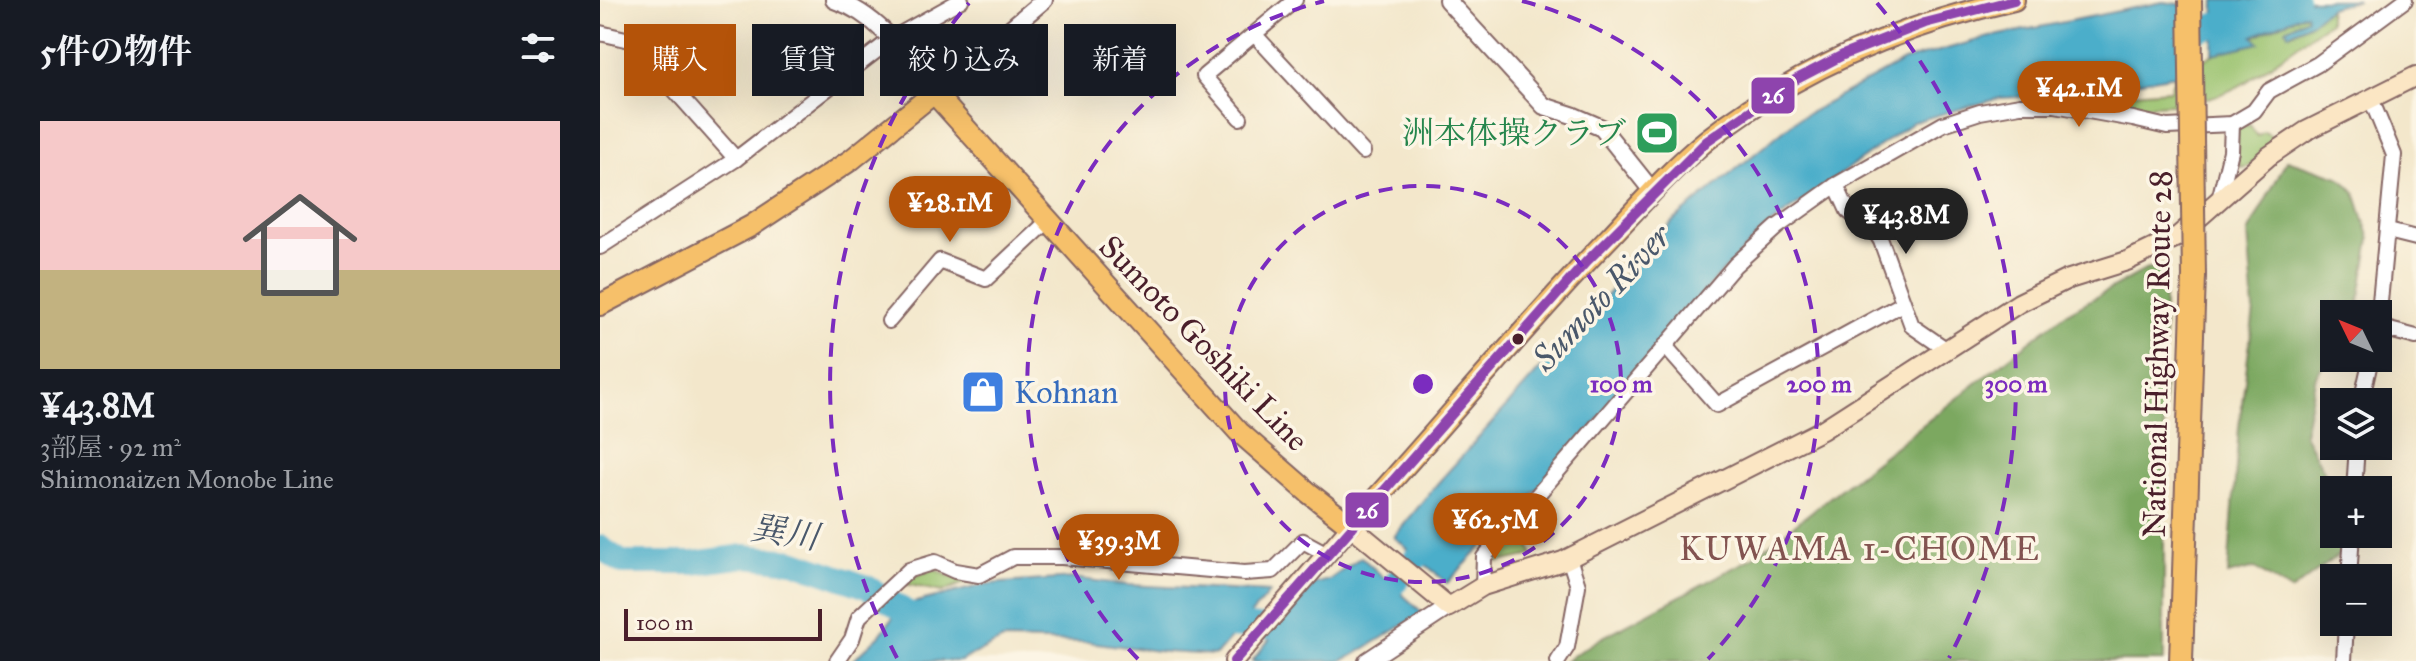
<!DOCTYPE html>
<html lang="ja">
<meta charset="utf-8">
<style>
body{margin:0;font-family:"IM FELL Great Primer","Noto Serif JP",serif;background:#20242c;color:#f1f3f6;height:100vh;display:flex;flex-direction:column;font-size:30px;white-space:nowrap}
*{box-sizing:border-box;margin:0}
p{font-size:26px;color:#9ea1a6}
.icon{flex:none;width:44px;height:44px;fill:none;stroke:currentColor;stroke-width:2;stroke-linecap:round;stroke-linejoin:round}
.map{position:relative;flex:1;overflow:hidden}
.panel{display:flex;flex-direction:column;background:#171b24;width:600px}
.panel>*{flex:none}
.top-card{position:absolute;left:24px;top:24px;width:760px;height:72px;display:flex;gap:16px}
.needle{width:52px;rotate:313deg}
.buttons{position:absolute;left:1720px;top:300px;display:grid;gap:16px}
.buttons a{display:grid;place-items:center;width:72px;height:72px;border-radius:0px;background:#171b24;box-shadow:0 8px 32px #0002;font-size:40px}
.scale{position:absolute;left:24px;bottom:20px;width:198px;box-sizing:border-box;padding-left:8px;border:4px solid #4a1f2b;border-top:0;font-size:22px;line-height:28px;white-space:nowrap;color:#4a1f2b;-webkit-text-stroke:6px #fcf5e5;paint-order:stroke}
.price{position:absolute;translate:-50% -68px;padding:0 18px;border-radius:28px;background:#b45309;color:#fff;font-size:26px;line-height:52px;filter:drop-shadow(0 2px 4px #0008)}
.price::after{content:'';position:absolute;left:50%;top:48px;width:24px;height:18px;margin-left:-12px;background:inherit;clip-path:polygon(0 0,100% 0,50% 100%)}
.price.selected{background:#222;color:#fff}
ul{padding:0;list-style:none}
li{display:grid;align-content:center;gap:16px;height:424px;padding:0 40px}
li+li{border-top:2px solid #363941}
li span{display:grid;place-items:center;height:248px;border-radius:0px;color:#555}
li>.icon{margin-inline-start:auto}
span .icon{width:144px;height:144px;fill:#fffc;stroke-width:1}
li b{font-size:34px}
h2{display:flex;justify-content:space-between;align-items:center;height:96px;padding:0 40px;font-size:34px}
.chip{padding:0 28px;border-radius:0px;background:#171b24;box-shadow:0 8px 32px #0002;font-size:28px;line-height:72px}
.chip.selected{background:#b45309;color:#fff}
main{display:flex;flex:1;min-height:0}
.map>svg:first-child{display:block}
.green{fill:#9ac26e;stroke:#72704c;stroke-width:2}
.forest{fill:#7ba861;stroke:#626446;stroke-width:2}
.water{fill:#4baeca;stroke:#4a667a;stroke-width:2}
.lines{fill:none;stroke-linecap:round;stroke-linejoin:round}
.river{stroke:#4baeca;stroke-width:24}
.minor-casing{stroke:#856563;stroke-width:18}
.tertiary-casing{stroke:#856563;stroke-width:20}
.secondary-casing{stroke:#856563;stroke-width:22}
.primary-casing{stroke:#856563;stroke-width:24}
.trunk-casing{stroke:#856563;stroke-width:26}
.minor{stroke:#fff;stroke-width:14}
.tertiary{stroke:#fff;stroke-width:16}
.secondary{stroke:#fbe6c4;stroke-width:18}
.primary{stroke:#f6c06b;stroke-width:20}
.trunk{stroke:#f6c06b;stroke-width:22}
.trunk-bridge-casing{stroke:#856563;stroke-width:26;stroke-linecap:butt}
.trunk-bridge{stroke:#f6c06b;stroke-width:22}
.bus-1-casing{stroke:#fcf5e5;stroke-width:16}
.bus-1{stroke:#8e44ad;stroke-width:10}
.ring{fill:none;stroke:#7b2cbf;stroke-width:4;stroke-dasharray:14 10}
.bus-dot{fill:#4a1f2b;stroke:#fcf5e5;stroke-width:3}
.labels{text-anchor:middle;stroke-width:7;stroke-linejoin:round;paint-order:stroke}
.leisure-label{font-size:32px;fill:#27864d;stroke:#fcf5e5;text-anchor:end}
.street-label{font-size:32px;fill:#4a1f2b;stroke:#fcf5e5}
.shop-label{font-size:32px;fill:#366cbe;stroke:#fcf5e5;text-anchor:start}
.water-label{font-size:34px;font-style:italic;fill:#4a586b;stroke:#fcf5e5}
.neighbourhood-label{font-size:34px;letter-spacing:2px;fill:#835350;stroke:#fcf5e5}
.centre{fill:#7b2cbf;stroke:#fcf5e5;stroke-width:4}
.ring-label{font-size:24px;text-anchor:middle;font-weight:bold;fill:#7b2cbf;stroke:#fcf5e5;stroke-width:7;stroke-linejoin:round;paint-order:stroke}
.line-badge{stroke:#fcf5e5;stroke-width:3}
.badge-label{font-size:22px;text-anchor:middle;font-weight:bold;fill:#fff}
</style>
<main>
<section class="panel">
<h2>5件の物件<svg class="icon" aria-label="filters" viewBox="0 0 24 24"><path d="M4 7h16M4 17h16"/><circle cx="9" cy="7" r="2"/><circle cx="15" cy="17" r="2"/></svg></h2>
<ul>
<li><span style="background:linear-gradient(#f6c9c9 60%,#c2b280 0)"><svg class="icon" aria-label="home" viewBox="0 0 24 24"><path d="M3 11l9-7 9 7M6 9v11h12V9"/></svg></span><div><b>¥43.8M</b><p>3部屋 · 92 m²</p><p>Shimonaizen Monobe Line</p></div></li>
</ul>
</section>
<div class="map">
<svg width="1816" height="661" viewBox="0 0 1816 661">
<rect width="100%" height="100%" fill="#fcf5e5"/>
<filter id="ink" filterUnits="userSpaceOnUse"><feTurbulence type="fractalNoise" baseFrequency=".0125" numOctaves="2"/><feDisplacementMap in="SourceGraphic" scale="16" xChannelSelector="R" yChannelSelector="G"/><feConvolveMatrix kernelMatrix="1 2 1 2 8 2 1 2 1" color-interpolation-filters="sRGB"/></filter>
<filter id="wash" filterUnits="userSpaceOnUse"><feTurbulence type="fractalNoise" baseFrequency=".006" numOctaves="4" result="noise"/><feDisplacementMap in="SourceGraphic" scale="32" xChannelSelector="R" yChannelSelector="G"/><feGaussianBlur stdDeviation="1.8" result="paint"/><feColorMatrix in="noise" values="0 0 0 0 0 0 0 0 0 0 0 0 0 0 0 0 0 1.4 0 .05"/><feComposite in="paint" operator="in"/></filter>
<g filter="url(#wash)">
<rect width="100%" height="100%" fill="#f3e7cb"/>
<g class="green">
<path d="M1729,8V22C1702,41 1676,62 1649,80C1605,110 1544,105 1493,105V96L1570,90L1576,71L1706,13L1708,18L1690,34L1712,22Z"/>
<polygon points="1650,125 1657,136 1664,132 1669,134 1678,144 1653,165 1641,168 1636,157 1634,127"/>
<path d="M922,525L933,555L898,562C897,548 912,535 922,525Z"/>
<polygon points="334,569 351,577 372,580 342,592 306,584 310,578"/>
</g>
<g class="forest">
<polygon points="1687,160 1739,177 1755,192 1770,239 1757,314 1734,314 1734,349 1716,376 1704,434 1726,475 1739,490 1734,490 1734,534 1750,534 1748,548 1691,591 1655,568 1628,575 1639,427 1654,310 1648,233"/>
<polygon points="1564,266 1564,661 965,661 1001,638 1152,558 1465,314 1545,270"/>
</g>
<g class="water">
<polygon points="1615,0 1758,0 1729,8 1712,22 1689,34 1686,29 1707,18 1706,13 1653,36 1660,43 1613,54"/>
<polygon points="1563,2 1586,5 1587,73 1469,94 1400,98 1313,122 1163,230 1114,281 957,469 847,583 794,537 837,484 1073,221 1196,120 1304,61 1385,38"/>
<polygon points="761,557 823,613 752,656 739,661 652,661 714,584 729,580"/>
<polygon points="474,578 527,585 670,592 616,655 565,652 489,642 403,640 360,661 252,661 280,635 301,606 387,584"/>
</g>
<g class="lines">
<g class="river">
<polyline points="1573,38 1696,0"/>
<polyline points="0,547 23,563 93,563 145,556 193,561 267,587 308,613 325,629"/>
<polyline points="769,608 788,592 813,561 843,537"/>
<polyline points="609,626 708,628"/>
</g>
</g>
</g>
<g filter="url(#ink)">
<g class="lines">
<g class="minor-casing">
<g id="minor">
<polyline points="0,33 30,40 136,159"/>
<polyline points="655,35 763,152"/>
<polyline points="1771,99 1794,155 1778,323"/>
<polyline points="640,118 604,76 695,0"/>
<polyline points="1236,185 1248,211 1275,231 1281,241 1312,326 1347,350"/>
<polyline points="1619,200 1631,151 1632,124"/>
<polyline points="1788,231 1816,238"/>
<polyline points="0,247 136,159 293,38 361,0"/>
<polyline points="289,321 340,261 386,279 448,221"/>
<polyline points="1778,327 1816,337"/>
<polyline points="1065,346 1117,405 1302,304"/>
<polyline points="1761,402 1771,358"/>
<polyline points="1754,490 1757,446"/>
<polyline points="1749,578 1752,534"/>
<polyline points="883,586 884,557 1135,265 1177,227 1236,185 1343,124 1380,112 1420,105 1455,105 1533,119 1567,127 1632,124 1654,111 1669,91 1718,64 1805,0"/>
<polyline points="237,661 252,639 259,617 309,570 335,562 355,571 379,575 413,557 462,557 644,573 673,571 703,541 727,554"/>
<polyline points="958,661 967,647 978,586 969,558"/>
<polyline points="1744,661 1746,622"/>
</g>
</g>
<g class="tertiary-casing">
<g id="tertiary">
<path d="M234,0C280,15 306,56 334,93L444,0"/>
<polyline points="847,0 944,106 972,115 1002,128 1053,192"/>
<polyline points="767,661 849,607"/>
</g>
</g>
<g class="secondary-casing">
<polyline id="secondary" points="634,661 751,526 849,607 883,586 963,561 1222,430 1419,303 1466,280 1527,261 1577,237 1669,156 1706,131 1816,76"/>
</g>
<g class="primary-casing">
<path id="primary" d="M0,305L151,226L251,160L334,93L639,432L709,493L751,526C839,431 920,330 1010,237C1041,204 1072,168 1108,139C1199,68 1302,25 1414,0"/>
</g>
<g class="trunk-casing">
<polyline id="trunk" points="1581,661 1594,276"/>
</g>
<use href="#minor" class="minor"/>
<use href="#tertiary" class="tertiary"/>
<use href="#secondary" class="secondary"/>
<use href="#primary" class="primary"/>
<use href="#trunk" class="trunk"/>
<g class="trunk-bridge-casing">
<polyline id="trunk-bridge" points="1590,0 1594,276"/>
</g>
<use href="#trunk-bridge" class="trunk-bridge"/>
<g class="bus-1-casing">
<polyline id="bus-1" points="634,661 986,262 1107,141 1195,80 1243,55 1325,23 1414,0"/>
</g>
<use href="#bus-1" class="bus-1"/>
</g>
</g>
<g class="ring">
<circle cx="823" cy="384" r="198"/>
<path d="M538 659A396 396 0 0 1 724 1M922 1A396 396 0 0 1 1108 659"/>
<path d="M297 658A593 593 0 0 1 369 3M1277 3A593 593 0 0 1 1349 658"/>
</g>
<defs>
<g id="stadium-square" transform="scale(2.3)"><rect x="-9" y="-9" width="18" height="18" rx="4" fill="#2e9e5b" stroke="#fcf5e5"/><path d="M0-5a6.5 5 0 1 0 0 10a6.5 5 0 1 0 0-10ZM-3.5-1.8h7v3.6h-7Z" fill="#fff"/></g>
<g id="shop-square" transform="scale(2.3)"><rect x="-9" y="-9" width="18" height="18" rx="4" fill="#3f7fe0" stroke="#fcf5e5"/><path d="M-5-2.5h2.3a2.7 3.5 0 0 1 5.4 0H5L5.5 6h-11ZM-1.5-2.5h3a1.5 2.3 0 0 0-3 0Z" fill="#fff"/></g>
</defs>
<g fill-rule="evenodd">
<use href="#stadium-square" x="1057" y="133"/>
<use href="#shop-square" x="383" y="392"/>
</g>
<circle class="bus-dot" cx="918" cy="339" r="7"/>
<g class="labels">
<g class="leisure-label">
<text x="1026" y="144">洲本体操クラブ</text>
</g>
<g class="street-label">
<text transform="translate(604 343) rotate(46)" y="11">Sumoto Goshiki Line</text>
<text transform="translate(1557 354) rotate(-89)" y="11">National Highway Route 28</text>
</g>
<g class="shop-label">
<text x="414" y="403">Kohnan</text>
</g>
<g class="water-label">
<text transform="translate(1001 297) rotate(-47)" y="12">Sumoto River</text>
<text transform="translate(185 532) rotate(9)" y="12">巽川</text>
</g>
<g class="neighbourhood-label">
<text x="1260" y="560">KUWAMA 1-CHOME</text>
</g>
</g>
<circle cx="823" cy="384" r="12" class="centre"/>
<g class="ring-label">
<text x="1021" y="392">100 m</text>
<text x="1219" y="392">200 m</text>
<text x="1416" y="392">300 m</text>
</g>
<g class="line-badge">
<rect x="1150" y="76" width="46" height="39" rx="8" fill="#8e44ad"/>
<rect x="744" y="491" width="46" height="38" rx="8" fill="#8e44ad"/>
</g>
<g class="badge-label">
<text x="1173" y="103">26</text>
<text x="767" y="518">26</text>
</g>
</svg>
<div class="buttons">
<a><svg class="needle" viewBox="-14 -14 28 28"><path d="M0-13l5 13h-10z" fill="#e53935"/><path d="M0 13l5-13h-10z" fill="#9ea1a6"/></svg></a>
<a><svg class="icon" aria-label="layers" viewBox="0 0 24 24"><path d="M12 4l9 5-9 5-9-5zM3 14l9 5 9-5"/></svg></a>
<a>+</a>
<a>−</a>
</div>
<div class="scale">100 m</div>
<b class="price" style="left:1479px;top:129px">¥42.1M</b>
<b class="price" style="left:350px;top:244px">¥28.1M</b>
<b class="price selected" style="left:1306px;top:256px">¥43.8M</b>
<b class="price" style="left:895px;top:561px">¥62.5M</b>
<b class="price" style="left:519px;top:582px">¥39.3M</b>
<div class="top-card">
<a class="chip selected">購入</a>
<a class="chip">賃貸</a>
<a class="chip">絞り込み</a>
<a class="chip">新着</a>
</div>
</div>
</main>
